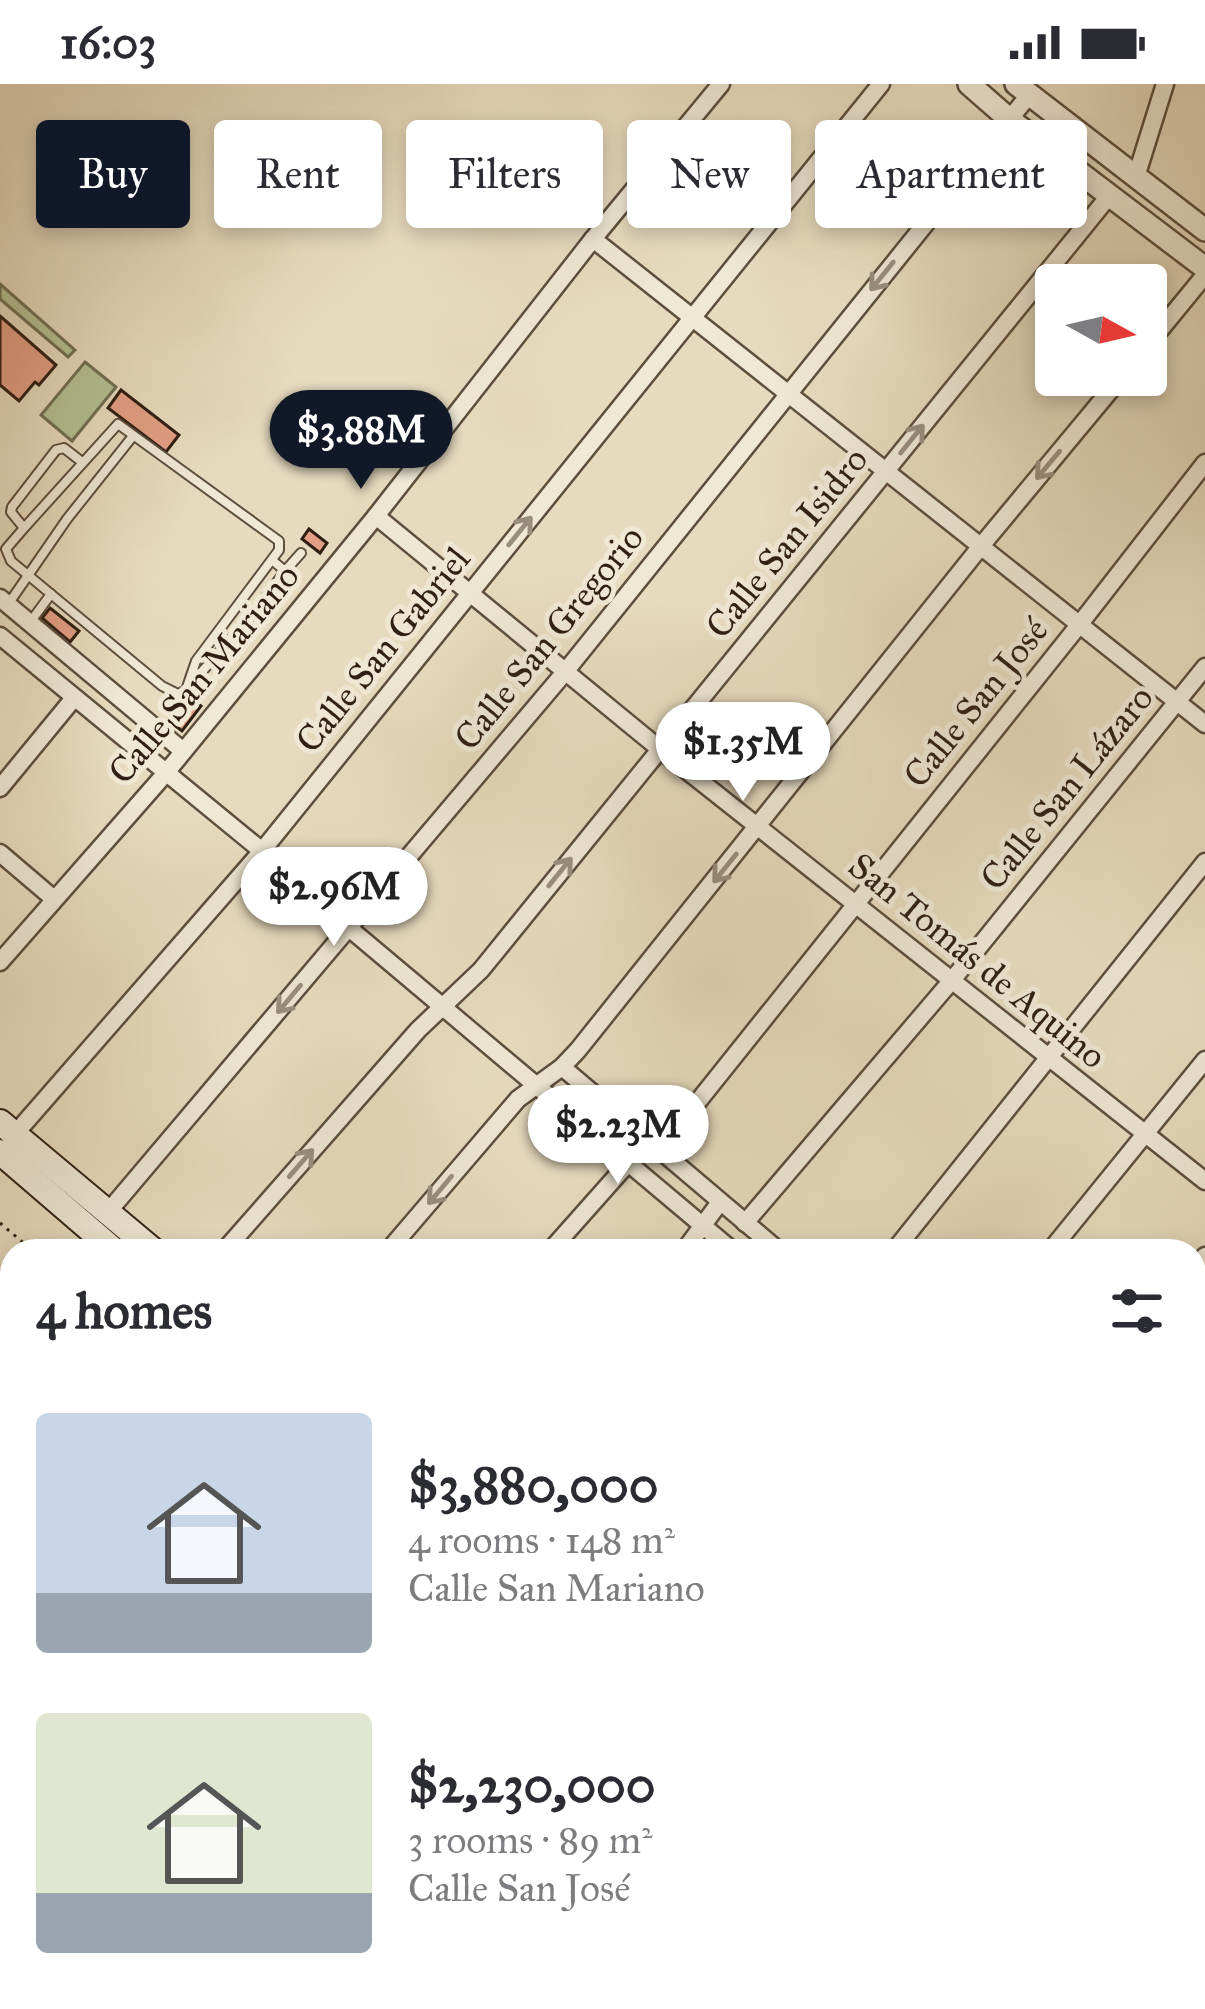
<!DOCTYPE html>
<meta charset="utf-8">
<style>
body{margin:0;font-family:"IM FELL Great Primer",serif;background:#f7f7f7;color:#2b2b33;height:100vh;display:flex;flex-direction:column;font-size:45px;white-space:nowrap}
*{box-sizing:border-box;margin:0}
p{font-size:39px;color:#7c7c81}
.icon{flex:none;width:66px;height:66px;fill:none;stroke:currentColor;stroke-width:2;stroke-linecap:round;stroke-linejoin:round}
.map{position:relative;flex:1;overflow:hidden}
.details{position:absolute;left:0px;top:1155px;width:1206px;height:771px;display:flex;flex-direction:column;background:#fff;border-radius:36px 36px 0 0;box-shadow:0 6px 18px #0003}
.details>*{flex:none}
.banner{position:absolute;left:36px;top:36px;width:1134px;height:108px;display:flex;gap:24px}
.needle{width:78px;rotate:98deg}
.fabs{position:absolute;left:1035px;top:180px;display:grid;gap:24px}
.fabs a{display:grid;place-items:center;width:132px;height:132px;border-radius:12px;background:#fff;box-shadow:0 6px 18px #0003;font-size:60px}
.price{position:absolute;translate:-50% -102px;padding:0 27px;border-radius:42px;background:#fff;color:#222;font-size:39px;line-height:78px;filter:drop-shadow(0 3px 6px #0008)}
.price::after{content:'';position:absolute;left:50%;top:72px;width:36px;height:27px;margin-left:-18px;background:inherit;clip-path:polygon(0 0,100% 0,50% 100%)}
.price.current{background:#111827;color:#fff}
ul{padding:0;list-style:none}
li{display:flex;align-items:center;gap:36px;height:300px;padding:0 36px}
li span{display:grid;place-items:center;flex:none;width:336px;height:240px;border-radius:12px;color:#555}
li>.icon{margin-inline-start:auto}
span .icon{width:144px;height:144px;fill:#fffc;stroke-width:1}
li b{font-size:51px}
h2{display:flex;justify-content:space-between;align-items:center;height:144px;padding:0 36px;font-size:51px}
.chip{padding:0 42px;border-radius:12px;background:#fff;box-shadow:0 6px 18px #0003;font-size:42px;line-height:108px}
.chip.current{background:#111827;color:#fff}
.status{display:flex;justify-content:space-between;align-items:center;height:84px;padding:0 60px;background:#fff;direction:ltr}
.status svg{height:33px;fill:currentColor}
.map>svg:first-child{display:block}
.green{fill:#b3c194;stroke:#717054;stroke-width:3}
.building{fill:#e39f85;stroke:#2f1f13;stroke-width:3}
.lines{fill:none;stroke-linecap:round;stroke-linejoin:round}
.service-casing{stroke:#5d4e3e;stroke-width:12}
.minor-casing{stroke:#5d4e3e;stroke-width:21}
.tertiary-casing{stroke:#5d4e3e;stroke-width:26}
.secondary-casing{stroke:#2f1f13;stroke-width:28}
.path{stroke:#2f1f13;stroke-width:3;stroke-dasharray:3 6;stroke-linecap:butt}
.service{stroke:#efe8d5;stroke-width:8}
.minor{stroke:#efe8d5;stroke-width:16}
.tertiary{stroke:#efe8d5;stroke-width:21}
.secondary{stroke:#efe8d5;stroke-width:24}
.oneway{stroke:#998e7e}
.labels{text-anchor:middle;stroke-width:10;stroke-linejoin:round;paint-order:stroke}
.street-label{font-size:36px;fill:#2f1f13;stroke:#efe8d5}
</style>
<div class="status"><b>16:03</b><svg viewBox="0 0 49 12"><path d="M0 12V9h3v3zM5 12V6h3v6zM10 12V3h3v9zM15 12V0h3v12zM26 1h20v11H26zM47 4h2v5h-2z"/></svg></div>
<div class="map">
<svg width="1205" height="1925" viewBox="0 0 1205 1925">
<rect width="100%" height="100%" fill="#e7dbbf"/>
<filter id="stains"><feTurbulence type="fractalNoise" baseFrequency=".00167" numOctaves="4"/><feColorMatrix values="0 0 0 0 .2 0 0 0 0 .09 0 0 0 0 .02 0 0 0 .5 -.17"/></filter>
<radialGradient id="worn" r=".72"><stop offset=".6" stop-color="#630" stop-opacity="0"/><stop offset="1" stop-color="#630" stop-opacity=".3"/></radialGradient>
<g class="green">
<polygon points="0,200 75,266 68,273 0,215"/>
<polygon points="85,278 116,303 72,357 41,331"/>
</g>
<g class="building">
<polygon points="0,232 56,281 39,301 35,298 19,317 0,301"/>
<polygon points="121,306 179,351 166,368 108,324"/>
<polygon points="309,445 327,459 320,469 302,455"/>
<polygon points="50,524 79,547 70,558 42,534"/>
<polygon points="189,612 201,622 182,647 169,637"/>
</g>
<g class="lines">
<g class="service-casing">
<g id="service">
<polyline points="24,444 6,465 11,477 162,602 178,610 186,606 196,577 279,466 279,457 118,340 24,444 11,428 12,423 56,366 64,364 82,378"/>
<polyline points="272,476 285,487 301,469"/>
<polyline points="9,519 67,435 133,352"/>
<polyline points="31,537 51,510"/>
<polyline points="190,601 255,528 285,487"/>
<polyline points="0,1268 12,1278"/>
<polyline points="0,1442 12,1452"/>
<polyline points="1201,1692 1205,1686"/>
</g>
</g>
<g class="minor-casing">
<g id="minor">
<polyline points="1136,93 1165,0"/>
<polyline points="593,155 1205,640"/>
<polyline points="1146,263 1205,191"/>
<polyline points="376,432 661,666 1205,1097"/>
<polyline points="0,514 183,667"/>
<polyline points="0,552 262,767 349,844 733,1167"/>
<polyline points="0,704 74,614"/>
<polyline points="0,769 54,815"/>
<polyline points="0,878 165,690 376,432 593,155 721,0"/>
<polyline points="562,983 779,1167"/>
<polyline points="15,1050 262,767 881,0"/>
<polyline points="660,1065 1079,541 1205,379"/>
<polyline points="108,1128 565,588 1029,11"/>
<polyline points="745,1139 953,895 1205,583"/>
<polyline points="224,1167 418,946 481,886 1109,112"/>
<polyline points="388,1167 518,1015 562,983 578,966 981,462 1123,291"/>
<polyline points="550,1167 629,1078"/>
<polyline points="684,1167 720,1118"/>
<polyline points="894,1167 1205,778"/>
<polyline points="1050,1167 1205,976"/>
<polyline points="1194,1186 1205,1172"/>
<polyline points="1194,1407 1205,1393"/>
<polyline points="1194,1515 1205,1524"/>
<polyline points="1194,1555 1205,1564"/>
<polyline points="0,1729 12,1712"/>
<polyline points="1194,1890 1205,1876"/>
<polyline points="442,1914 455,1925"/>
<polyline points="877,1914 890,1925"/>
<polyline points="164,1925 172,1914"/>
<polyline points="556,1925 563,1914"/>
<polyline points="696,1925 703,1914"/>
<polyline points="784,1925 792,1914"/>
<polyline points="948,1925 956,1914"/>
<polyline points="1167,1925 1176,1914"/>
</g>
</g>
<g class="tertiary-casing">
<g id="tertiary">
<polyline points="969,0 1009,35 1205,184"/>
<polyline points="1016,0 1205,146"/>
</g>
</g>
<g class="secondary-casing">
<g id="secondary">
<polyline points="0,1038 154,1167"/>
<polyline points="0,1068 115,1167"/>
<polyline points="995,1914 1008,1925"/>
<polyline points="1035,1914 1049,1925"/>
</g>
</g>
<polyline class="path" points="0,1139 33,1167"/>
<use href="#service" class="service"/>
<use href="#minor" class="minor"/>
<use href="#tertiary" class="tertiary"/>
<use href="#secondary" class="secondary"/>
</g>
<defs><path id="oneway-shaft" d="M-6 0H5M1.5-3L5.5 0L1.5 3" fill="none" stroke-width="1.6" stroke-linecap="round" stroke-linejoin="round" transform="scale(3)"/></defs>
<g class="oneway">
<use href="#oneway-shaft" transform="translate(882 192) rotate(129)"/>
<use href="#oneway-shaft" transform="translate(912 355) rotate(-51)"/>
<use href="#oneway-shaft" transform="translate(1048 381) rotate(130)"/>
<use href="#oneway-shaft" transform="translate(520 447) rotate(-51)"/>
<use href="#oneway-shaft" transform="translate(725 784) rotate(129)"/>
<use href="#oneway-shaft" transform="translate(560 788) rotate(-51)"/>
<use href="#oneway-shaft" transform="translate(289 915) rotate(130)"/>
<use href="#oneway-shaft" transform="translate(301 1079) rotate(-49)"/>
<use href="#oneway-shaft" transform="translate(440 1106) rotate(130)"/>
</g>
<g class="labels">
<g class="street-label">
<text transform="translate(786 458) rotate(-51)" y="13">Calle San Isidro</text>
<text transform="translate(548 553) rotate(-51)" y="13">Calle San Gregorio</text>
<text transform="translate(382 565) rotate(-51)" y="13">Calle San Gabriel</text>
<text transform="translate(203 589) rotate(-50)" y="13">Calle San Mariano</text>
<text transform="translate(975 618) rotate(-51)" y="13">Calle San José</text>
<text transform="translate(1066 703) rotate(-51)" y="13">Calle San Lázaro</text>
<text transform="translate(978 876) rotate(39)" y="13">San Tomás de Aquino</text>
</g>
</g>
<rect width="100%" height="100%" filter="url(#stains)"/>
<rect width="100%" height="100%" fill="url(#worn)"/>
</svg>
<div class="fabs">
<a><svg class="needle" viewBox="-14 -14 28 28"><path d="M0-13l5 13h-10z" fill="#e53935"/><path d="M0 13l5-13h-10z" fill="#7c7c81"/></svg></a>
</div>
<b class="price current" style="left:361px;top:408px">$3.88M</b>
<b class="price" style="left:743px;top:720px">$1.35M</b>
<b class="price" style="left:334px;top:865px">$2.96M</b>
<b class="price" style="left:618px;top:1103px">$2.23M</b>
<div class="banner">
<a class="chip current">Buy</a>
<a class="chip">Rent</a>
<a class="chip">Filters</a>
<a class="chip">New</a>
<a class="chip">Apartment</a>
</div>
<section class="details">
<h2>4 homes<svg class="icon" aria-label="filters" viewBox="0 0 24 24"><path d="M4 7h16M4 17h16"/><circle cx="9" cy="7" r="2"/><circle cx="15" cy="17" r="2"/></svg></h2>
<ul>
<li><span style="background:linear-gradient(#c9d6e8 75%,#9aa5b1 0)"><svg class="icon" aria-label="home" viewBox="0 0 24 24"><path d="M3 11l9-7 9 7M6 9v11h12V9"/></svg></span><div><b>$3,880,000</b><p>4 rooms · 148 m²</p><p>Calle San Mariano</p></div></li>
<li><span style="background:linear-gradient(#dfe7d0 75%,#9aa5b1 0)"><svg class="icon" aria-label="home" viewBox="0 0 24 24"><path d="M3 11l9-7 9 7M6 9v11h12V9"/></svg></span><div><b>$2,230,000</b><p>3 rooms · 89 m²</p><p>Calle San José</p></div></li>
</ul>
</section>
</div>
